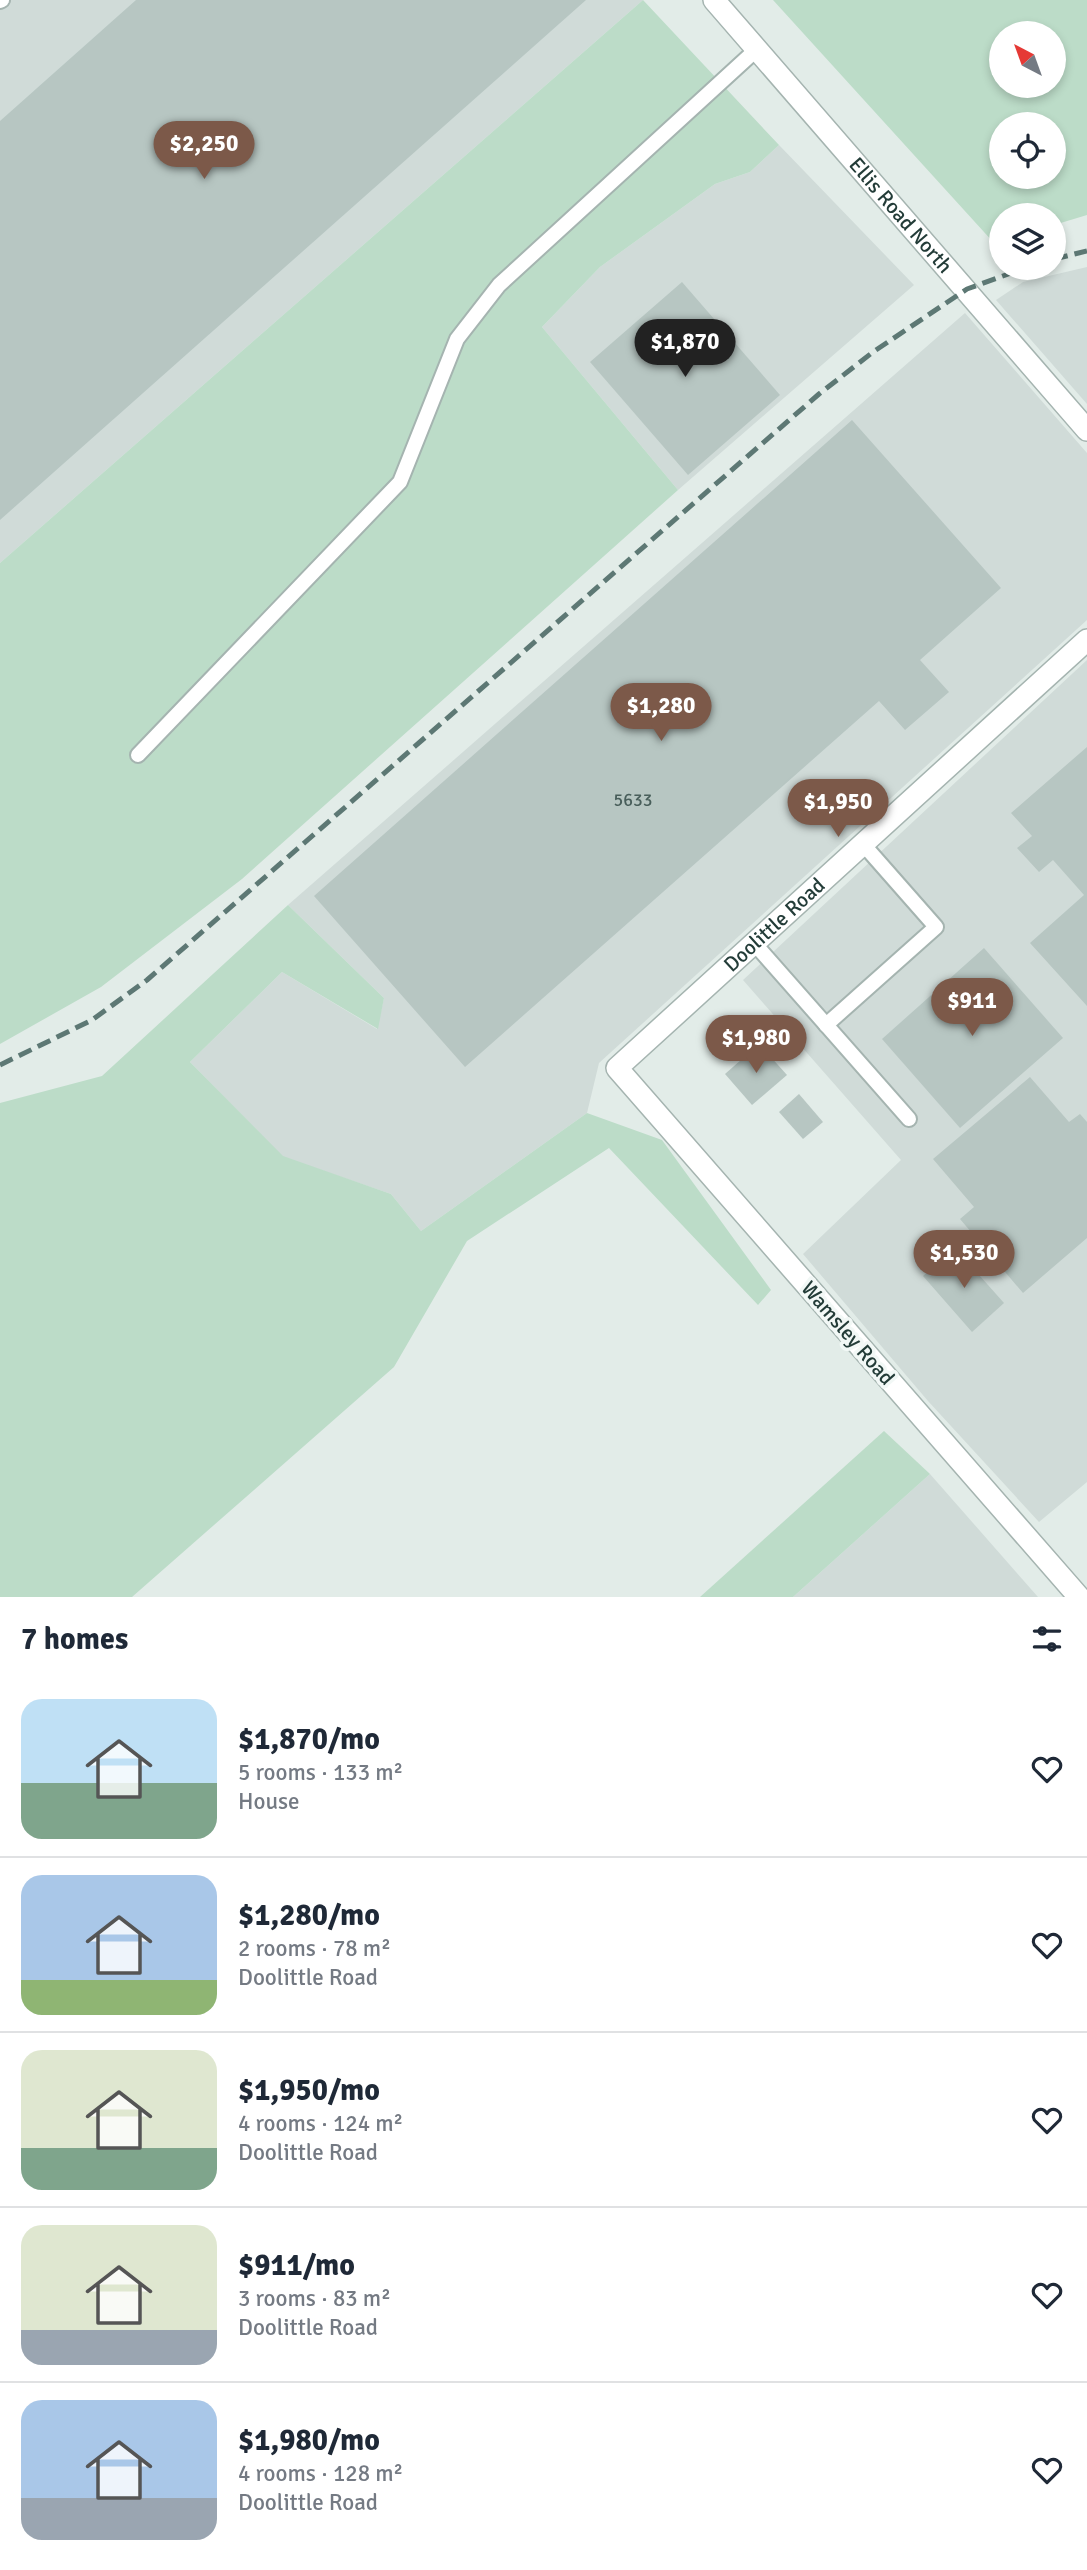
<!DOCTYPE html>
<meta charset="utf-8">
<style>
body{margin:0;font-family:Signika,sans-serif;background:#f6f6f7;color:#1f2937;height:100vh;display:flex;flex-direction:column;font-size:26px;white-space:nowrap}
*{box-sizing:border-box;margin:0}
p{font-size:23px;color:#747a83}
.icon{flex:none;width:38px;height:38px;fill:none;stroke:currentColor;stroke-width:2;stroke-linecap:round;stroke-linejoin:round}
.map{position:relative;height:1597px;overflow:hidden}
.drawer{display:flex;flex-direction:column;background:#fff;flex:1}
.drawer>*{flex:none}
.needle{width:46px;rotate:319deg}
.fabs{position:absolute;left:989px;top:21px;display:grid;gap:14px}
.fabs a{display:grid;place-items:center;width:77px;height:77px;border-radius:50%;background:#fff;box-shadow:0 4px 10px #0003;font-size:35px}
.price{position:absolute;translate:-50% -60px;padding:0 16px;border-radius:24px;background:#7c5949;color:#fff;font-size:23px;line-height:46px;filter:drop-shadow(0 2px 4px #0008)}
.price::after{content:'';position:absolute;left:50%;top:42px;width:21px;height:16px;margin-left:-10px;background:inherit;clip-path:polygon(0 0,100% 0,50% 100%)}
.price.active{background:#222;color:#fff}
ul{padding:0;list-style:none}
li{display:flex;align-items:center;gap:21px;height:175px;padding:0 21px}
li+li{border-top:2px solid #e0e1e3}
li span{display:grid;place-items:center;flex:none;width:196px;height:140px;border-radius:21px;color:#555}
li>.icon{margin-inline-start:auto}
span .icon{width:84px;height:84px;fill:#fffc;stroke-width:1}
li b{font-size:30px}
h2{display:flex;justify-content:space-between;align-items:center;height:84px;padding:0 21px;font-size:30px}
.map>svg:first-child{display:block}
.built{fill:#d0dbd8}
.green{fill:#bcdcc8;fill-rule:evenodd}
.building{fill:#b7c6c2}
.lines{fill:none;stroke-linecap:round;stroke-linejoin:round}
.service-casing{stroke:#a5b4b0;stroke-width:18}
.minor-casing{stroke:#a5b4b0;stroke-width:24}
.tertiary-casing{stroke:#a5b4b0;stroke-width:24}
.service{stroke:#fff;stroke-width:14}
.minor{stroke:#fff;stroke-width:21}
.tertiary{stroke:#fff;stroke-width:21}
.rail{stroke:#5d7874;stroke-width:5;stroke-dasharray:14 7;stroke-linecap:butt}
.labels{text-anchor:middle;stroke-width:7;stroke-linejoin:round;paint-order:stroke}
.number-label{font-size:18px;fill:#485e5a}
.street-label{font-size:21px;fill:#233c38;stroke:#f2f8f6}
</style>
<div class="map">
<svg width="1087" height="1597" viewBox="0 0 1087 1597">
<rect width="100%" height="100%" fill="#e2ece8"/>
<g class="built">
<polygon points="0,0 643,0 0,563"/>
<polygon points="779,145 914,285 678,490 542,327 600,267 715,184 750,172"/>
<polygon points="1087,267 1087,404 996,300 1023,282"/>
<polygon points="965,313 1087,453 1087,620 599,1063 587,1113 421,1231 391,1194 283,1157 190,1062 282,972 377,1029 384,998 288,905"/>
<polygon points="1087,660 1087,1482 1039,1522 928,1401 803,1254 901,1160 743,980"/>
<polygon points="930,1474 1038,1597 793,1597"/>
</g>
<g class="green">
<polygon points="643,0 779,145 750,172 715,184 600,267 542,327 678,490 242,879 101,987 0,1044 0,563"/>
<path d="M773,0H1087V215L1054,225V215H1001V241L994,243ZM1054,33V86H1001V33ZM1054,124V177H1001V124Z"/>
<polygon points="288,905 384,998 378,1029 282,972 190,1062 283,1156 391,1194 421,1231 587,1113 662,1140 771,1290 758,1305 609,1148 467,1241 394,1367 132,1597 0,1597 0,1103 102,1076"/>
<polygon points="884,1431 930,1474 793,1597 700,1597"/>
</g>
<g class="building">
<polygon points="136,0 586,0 0,520 0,121"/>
<polygon points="682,282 780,395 688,475 590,362"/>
<polygon points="852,420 1001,588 920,660 949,692 905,730 879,701 465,1067 314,896"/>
<polygon points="1087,747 1087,1006 1030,943 1084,895 1053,860 1039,872 1017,848 1032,836 1011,813"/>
<polygon points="984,948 1063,1038 960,1128 882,1039"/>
<polygon points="759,1044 787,1075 752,1105 725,1074"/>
<polygon points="1030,1077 1069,1122 1080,1114 1087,1122 1087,1238 1023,1293 960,1219 974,1207 933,1159"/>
<polygon points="799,1094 823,1122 803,1139 779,1112"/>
<polygon points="955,1248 1004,1303 972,1332 923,1276"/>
</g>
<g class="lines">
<g class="service-casing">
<g id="service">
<polyline points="0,1 2,0"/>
<polyline points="138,755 400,482 457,339 499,285 757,49"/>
<polyline points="754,943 909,1119"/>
<polyline points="826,1025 936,927 863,844"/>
</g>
</g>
<g class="minor-casing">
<g id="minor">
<path id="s1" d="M1079,1597L617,1068L1087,640"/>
</g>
</g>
<g class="tertiary-casing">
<g id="tertiary">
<path id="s2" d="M714,0L1087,430"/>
</g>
</g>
<use href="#service" class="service"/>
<use href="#minor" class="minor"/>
<use href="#tertiary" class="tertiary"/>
<g class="rail">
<polyline points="1054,259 1087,251"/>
<polyline points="0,1065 92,1020 147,980 819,394 873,352 967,289 1025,268"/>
</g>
</g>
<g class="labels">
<g class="number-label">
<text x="633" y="806">5633</text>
</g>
<g class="street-label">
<text dy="7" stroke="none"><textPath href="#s2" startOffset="285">Ellis Road North</textPath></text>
<text dy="7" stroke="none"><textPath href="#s1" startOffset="915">Doolittle Road</textPath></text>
<text transform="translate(848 1333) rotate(49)" y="7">Wamsley Road</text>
</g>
</g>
</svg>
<div class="fabs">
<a><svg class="needle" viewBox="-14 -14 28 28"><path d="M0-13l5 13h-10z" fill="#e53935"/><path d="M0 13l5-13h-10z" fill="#747a83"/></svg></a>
<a><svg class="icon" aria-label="locate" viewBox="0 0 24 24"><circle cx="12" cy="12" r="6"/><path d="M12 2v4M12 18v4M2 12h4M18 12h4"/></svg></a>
<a><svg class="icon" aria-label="layers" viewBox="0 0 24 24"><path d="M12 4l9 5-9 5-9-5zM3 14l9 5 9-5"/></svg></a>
</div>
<b class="price" style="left:204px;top:181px">$2,250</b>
<b class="price active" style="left:685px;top:379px">$1,870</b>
<b class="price" style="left:661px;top:743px">$1,280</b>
<b class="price" style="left:838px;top:839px">$1,950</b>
<b class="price" style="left:972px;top:1038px">$911</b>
<b class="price" style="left:756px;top:1075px">$1,980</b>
<b class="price" style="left:964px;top:1290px">$1,530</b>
</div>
<section class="drawer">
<h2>7 homes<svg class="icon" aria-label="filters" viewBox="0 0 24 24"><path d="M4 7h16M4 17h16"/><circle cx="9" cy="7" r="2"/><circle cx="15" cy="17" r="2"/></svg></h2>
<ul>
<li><span style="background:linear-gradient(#bfe0f5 60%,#7fa58c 0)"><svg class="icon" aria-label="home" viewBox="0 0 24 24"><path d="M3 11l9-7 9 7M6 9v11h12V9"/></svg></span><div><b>$1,870/mo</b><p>5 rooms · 133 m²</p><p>House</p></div><svg class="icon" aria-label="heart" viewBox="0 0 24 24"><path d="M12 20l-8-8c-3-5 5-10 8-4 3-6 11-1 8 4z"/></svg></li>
<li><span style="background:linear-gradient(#a9c7e8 75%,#8fb573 0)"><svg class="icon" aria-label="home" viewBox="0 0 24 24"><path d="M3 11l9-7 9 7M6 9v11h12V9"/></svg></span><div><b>$1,280/mo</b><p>2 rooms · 78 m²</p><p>Doolittle Road</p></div><svg class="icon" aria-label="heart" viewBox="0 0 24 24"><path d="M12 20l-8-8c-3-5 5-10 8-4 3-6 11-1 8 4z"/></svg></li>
<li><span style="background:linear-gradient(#dfe7d0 70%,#7fa58c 0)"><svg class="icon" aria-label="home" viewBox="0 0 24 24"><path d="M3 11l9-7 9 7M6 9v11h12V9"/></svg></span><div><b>$1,950/mo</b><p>4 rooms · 124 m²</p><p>Doolittle Road</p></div><svg class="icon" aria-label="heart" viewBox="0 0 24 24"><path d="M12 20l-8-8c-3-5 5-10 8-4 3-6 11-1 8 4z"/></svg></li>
<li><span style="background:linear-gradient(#dfe7d0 75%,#9aa5b1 0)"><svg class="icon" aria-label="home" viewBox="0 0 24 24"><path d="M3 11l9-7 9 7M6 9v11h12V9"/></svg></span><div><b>$911/mo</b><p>3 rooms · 83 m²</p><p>Doolittle Road</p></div><svg class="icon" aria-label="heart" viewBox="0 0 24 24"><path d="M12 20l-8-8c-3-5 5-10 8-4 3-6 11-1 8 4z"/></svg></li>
<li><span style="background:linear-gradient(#a9c7e8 70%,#9aa5b1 0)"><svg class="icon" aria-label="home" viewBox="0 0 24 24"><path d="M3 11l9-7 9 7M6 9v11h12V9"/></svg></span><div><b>$1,980/mo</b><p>4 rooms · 128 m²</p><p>Doolittle Road</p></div><svg class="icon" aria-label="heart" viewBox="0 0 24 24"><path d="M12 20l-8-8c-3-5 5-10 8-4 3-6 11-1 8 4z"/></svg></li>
</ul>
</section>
